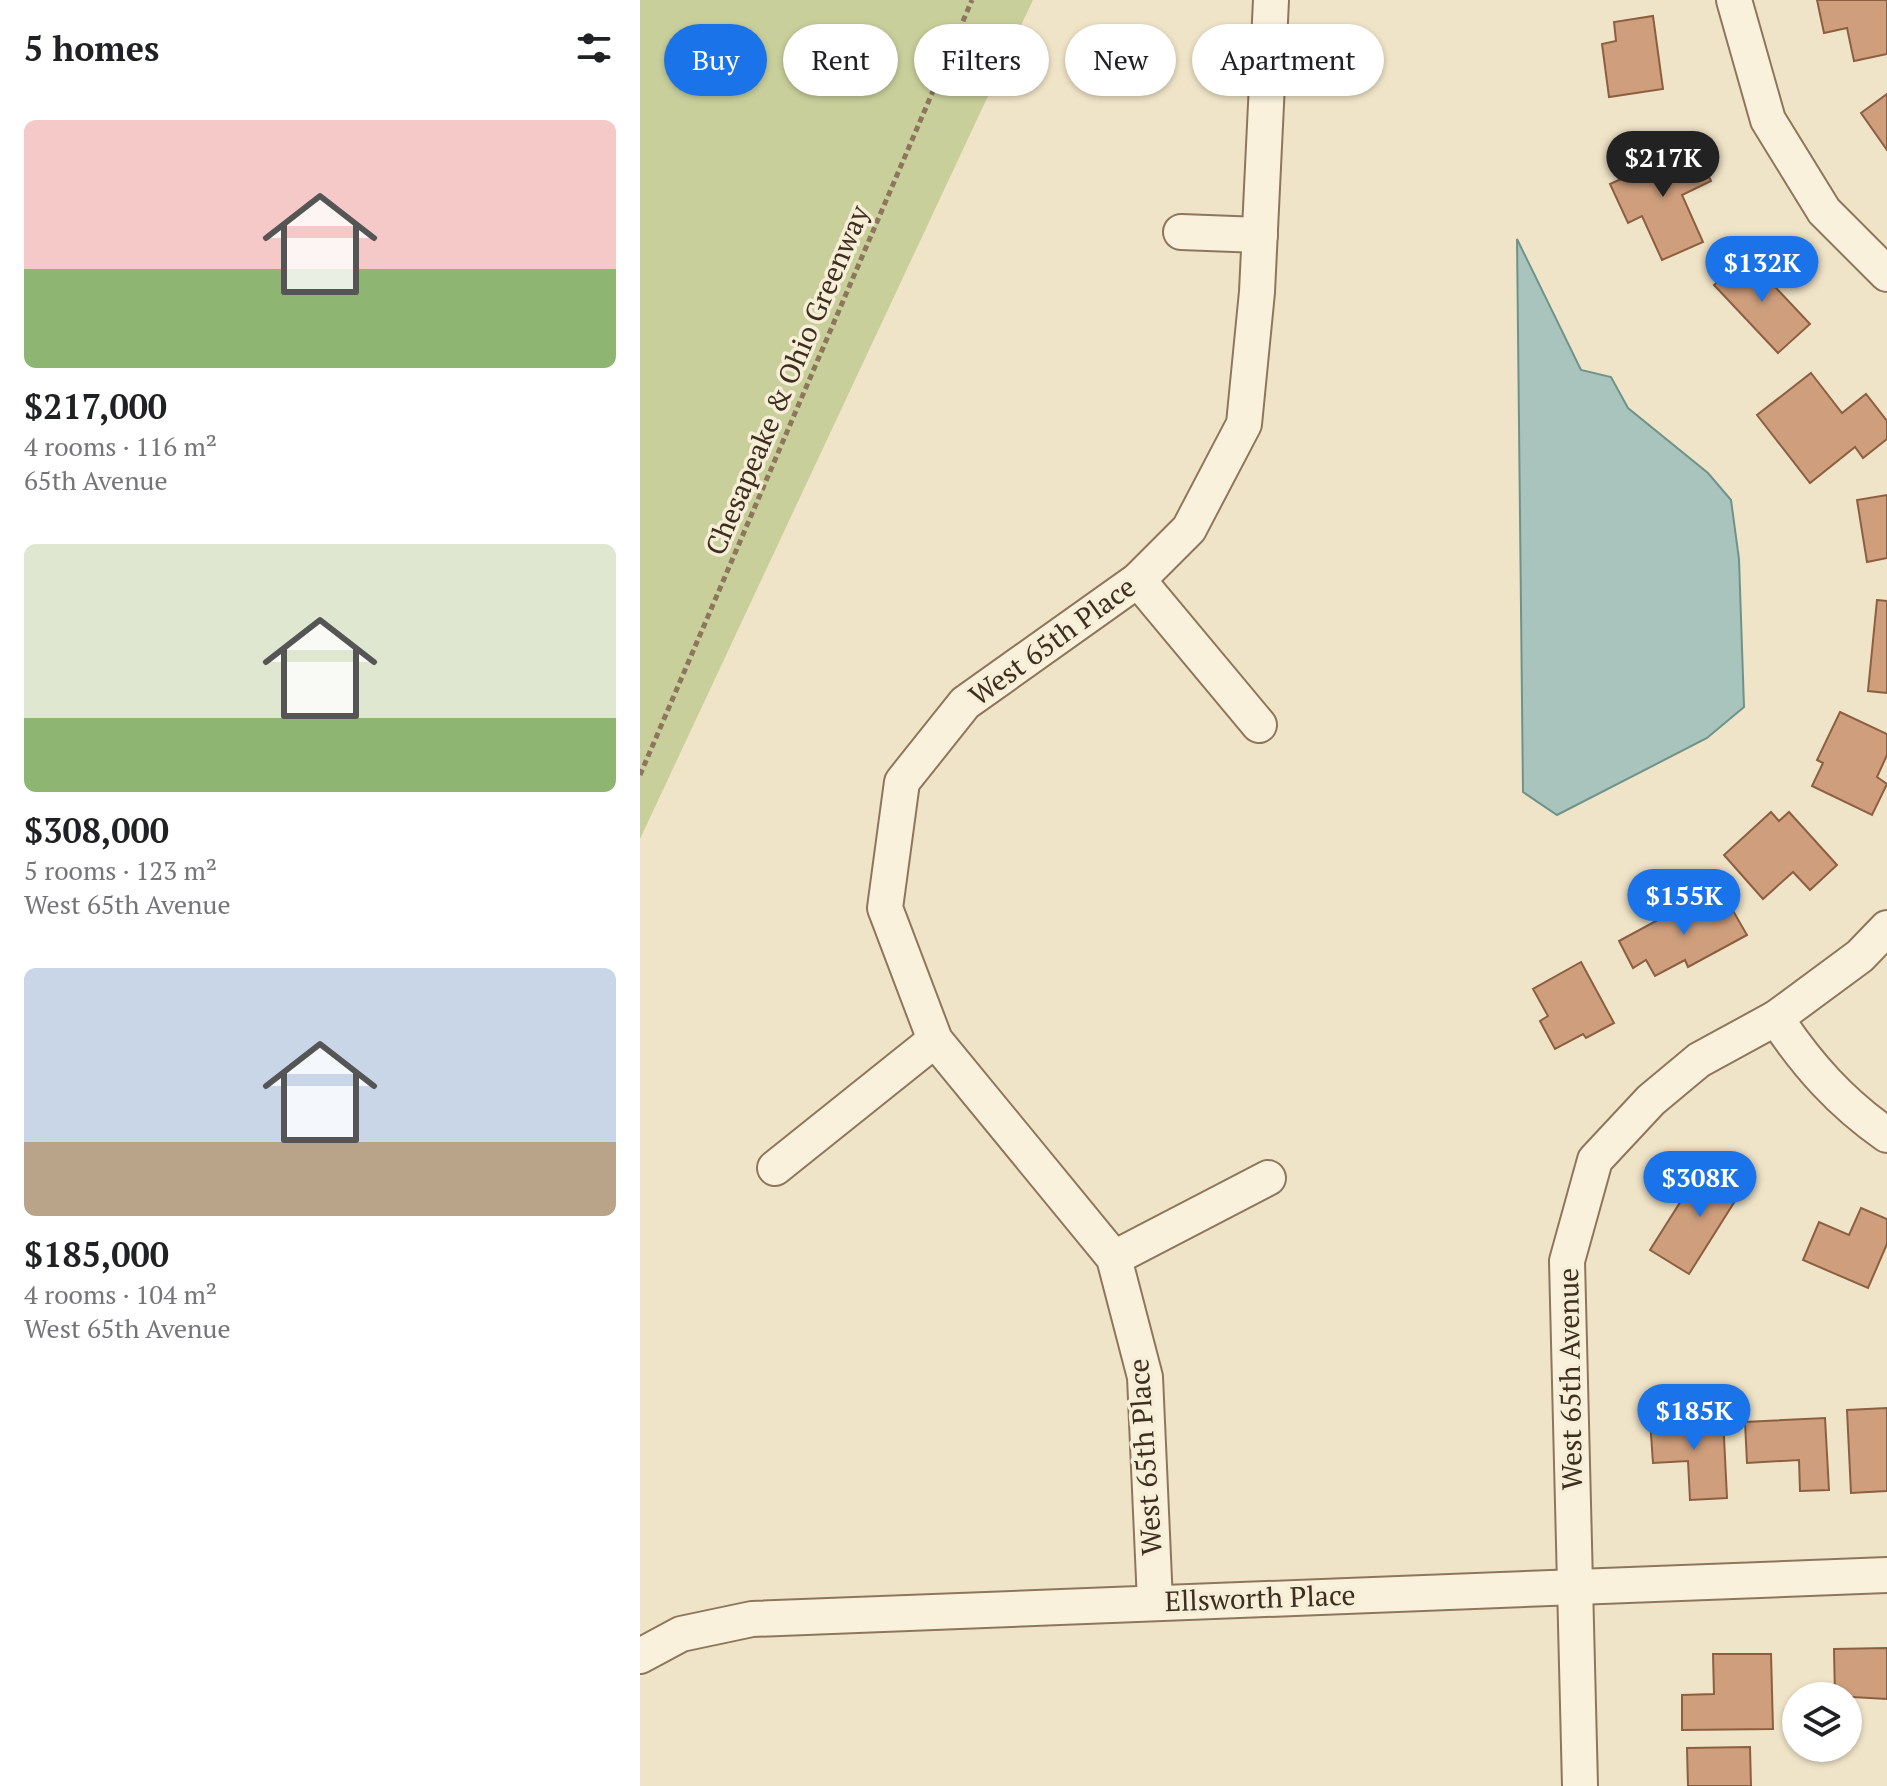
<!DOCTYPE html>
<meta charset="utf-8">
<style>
body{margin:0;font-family:"PT Serif",serif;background:#f2f2f2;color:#202124;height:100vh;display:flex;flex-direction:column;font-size:30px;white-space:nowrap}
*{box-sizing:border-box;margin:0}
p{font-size:26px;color:#757577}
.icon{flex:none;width:44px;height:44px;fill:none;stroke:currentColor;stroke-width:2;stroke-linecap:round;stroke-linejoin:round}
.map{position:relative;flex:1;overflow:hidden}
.sheet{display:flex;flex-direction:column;background:#fff;width:640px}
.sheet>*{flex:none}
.top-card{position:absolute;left:24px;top:24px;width:760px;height:72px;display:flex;gap:16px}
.buttons{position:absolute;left:1142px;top:1682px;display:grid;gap:16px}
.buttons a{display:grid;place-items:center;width:80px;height:80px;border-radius:50%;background:#fff;box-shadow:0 2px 6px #0004;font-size:40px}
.price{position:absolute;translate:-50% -68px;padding:0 18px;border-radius:28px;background:#1a73e8;color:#fff;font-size:26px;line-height:52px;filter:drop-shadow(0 2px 4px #0008)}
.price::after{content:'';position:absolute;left:50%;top:48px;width:24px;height:18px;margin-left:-12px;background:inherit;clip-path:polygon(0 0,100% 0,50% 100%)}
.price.on{background:#222;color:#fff}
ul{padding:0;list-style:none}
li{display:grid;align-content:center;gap:16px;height:424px;padding:0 24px}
li span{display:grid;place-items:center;height:248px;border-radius:12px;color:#555}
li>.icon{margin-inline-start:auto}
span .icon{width:144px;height:144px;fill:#fffc;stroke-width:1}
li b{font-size:34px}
h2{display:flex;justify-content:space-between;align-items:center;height:96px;padding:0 24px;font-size:34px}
.tag{padding:0 28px;border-radius:36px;background:#fff;box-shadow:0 2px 6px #0004;font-size:28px;line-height:72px}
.tag.on{background:#1a73e8;color:#fff}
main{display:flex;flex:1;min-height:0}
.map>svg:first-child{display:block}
.green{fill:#c9cf9b}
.water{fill:#a9c4bc;stroke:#6f938a;stroke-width:2}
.building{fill:#cf9f7d;stroke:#8d5f41;stroke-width:2}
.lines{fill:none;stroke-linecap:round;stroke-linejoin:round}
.minor-casing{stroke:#8d765c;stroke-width:38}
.path{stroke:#8d765c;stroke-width:5;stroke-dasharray:6 4;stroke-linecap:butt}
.minor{stroke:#faf1dc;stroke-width:34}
.labels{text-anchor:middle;stroke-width:7;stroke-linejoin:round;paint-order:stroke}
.street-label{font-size:28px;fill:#3d2e20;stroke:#f7eed8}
</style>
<main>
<section class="sheet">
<h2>5 homes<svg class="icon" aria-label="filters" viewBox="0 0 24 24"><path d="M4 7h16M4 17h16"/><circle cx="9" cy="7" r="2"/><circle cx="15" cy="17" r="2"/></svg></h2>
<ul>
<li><span style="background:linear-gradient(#f6c9c9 60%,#8fb573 0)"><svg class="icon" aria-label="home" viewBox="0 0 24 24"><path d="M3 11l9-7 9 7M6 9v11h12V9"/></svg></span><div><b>$217,000</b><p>4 rooms · 116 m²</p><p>65th Avenue</p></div></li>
<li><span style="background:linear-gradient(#dfe7d0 70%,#8fb573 0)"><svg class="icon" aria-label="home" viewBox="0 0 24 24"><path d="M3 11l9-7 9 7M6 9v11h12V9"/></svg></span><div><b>$308,000</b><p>5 rooms · 123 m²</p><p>West 65th Avenue</p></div></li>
<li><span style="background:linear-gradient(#c9d6e8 70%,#b9a48a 0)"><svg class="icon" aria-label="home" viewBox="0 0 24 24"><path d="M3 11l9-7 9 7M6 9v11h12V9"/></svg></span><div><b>$185,000</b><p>4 rooms · 104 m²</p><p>West 65th Avenue</p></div></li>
</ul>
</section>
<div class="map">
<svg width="1247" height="1786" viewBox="0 0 1247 1786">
<rect width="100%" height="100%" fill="#f0e4c8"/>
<polygon class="green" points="0,0 393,0 0,839"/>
<polygon class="water" points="877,239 941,370 971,377 988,408 1068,473 1091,500 1099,559 1104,707 1067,738 917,815 883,792"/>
<g class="building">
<polygon points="1177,0 1247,0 1247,54 1214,61 1207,28 1184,33"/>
<polygon points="1013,16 1023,89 969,97 962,44 976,41 974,22"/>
<polygon points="1247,94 1247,150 1221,113"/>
<polygon points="1019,149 1022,157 1039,149 1045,162 1060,156 1071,181 1042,195 1063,242 1022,260 1002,216 988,223 970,184 1001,170 997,159"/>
<polygon points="1105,255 1170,324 1138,353 1074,285"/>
<polygon points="1171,373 1202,413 1226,394 1247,421 1247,439 1223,458 1215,447 1170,483 1117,415"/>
<polygon points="1247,495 1247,558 1227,562 1217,500"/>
<polygon points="1237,600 1247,601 1247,693 1228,691"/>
<polygon points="1200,712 1247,734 1247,755 1237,777 1247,784 1232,815 1172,786 1183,763 1177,760"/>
<polygon points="1131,812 1139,821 1149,812 1197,865 1170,890 1153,872 1123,899 1084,855"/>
<polygon points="1062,896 1070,911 1088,902 1107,935 1048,967 1045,960 1015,976 1006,960 993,968 979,941"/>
<polygon points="941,962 974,1023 946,1038 943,1034 915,1049 900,1021 908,1016 893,989"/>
<polygon points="1088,1159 1112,1174 1049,1274 1010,1250 1046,1193 1060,1202"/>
<polygon points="1221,1208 1247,1219 1247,1244 1228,1288 1163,1260 1179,1222 1209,1235"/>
<polygon points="1247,1408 1247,1491 1211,1493 1207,1410"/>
<polygon points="1083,1417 1087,1498 1050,1500 1048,1461 1013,1463 1010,1420"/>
<polygon points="1185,1418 1189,1490 1160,1491 1159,1460 1107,1463 1105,1422"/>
<polygon points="1247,1648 1247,1699 1195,1696 1194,1649"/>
<polygon points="1073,1654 1131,1654 1133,1729 1042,1730 1042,1695 1074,1694"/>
<polygon points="1110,1747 1111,1786 1048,1786 1047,1748"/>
</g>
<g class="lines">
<g class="minor-casing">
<g id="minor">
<polyline points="1094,0 1128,120 1184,211 1247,274"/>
<polyline points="541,232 620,235"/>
<polyline points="498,580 619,725"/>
<path d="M1136,1018C1167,1065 1201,1103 1247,1135"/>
<polyline points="135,1168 295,1040"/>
<polyline points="474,1258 628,1178"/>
<polyline points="515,1602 505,1377 474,1258 295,1040 245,908 262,782 325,703 498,580 549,529 604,424 617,292 631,0"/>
<polyline points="0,1656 41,1634 112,1619 1247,1575"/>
<polyline points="940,1786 927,1261 955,1160 1011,1100 1059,1060 1136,1018 1220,956 1247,928"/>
</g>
</g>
<polyline class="path" points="0,775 332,0"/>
<use href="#minor" class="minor"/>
</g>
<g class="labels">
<g class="street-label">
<text transform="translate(147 380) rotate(-67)" y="10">Chesapeake &amp; Ohio Greenway</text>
<text transform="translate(412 641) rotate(-36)" y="10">West 65th Place</text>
<text transform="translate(930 1379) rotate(-91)" y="10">West 65th Avenue</text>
<text transform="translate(505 1457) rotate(-94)" y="10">West 65th Place</text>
<text transform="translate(620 1598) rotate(-2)" y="10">Ellsworth Place</text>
</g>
</g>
</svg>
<div class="buttons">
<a><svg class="icon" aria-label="layers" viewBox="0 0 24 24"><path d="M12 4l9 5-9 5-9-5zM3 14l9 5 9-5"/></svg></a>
</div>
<b class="price on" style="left:1023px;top:199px">$217K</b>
<b class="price" style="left:1122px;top:304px">$132K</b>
<b class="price" style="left:1044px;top:937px">$155K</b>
<b class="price" style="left:1060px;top:1219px">$308K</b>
<b class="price" style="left:1054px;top:1452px">$185K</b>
<div class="top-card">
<a class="tag on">Buy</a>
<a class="tag">Rent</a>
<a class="tag">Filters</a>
<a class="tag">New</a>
<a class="tag">Apartment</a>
</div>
</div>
</main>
